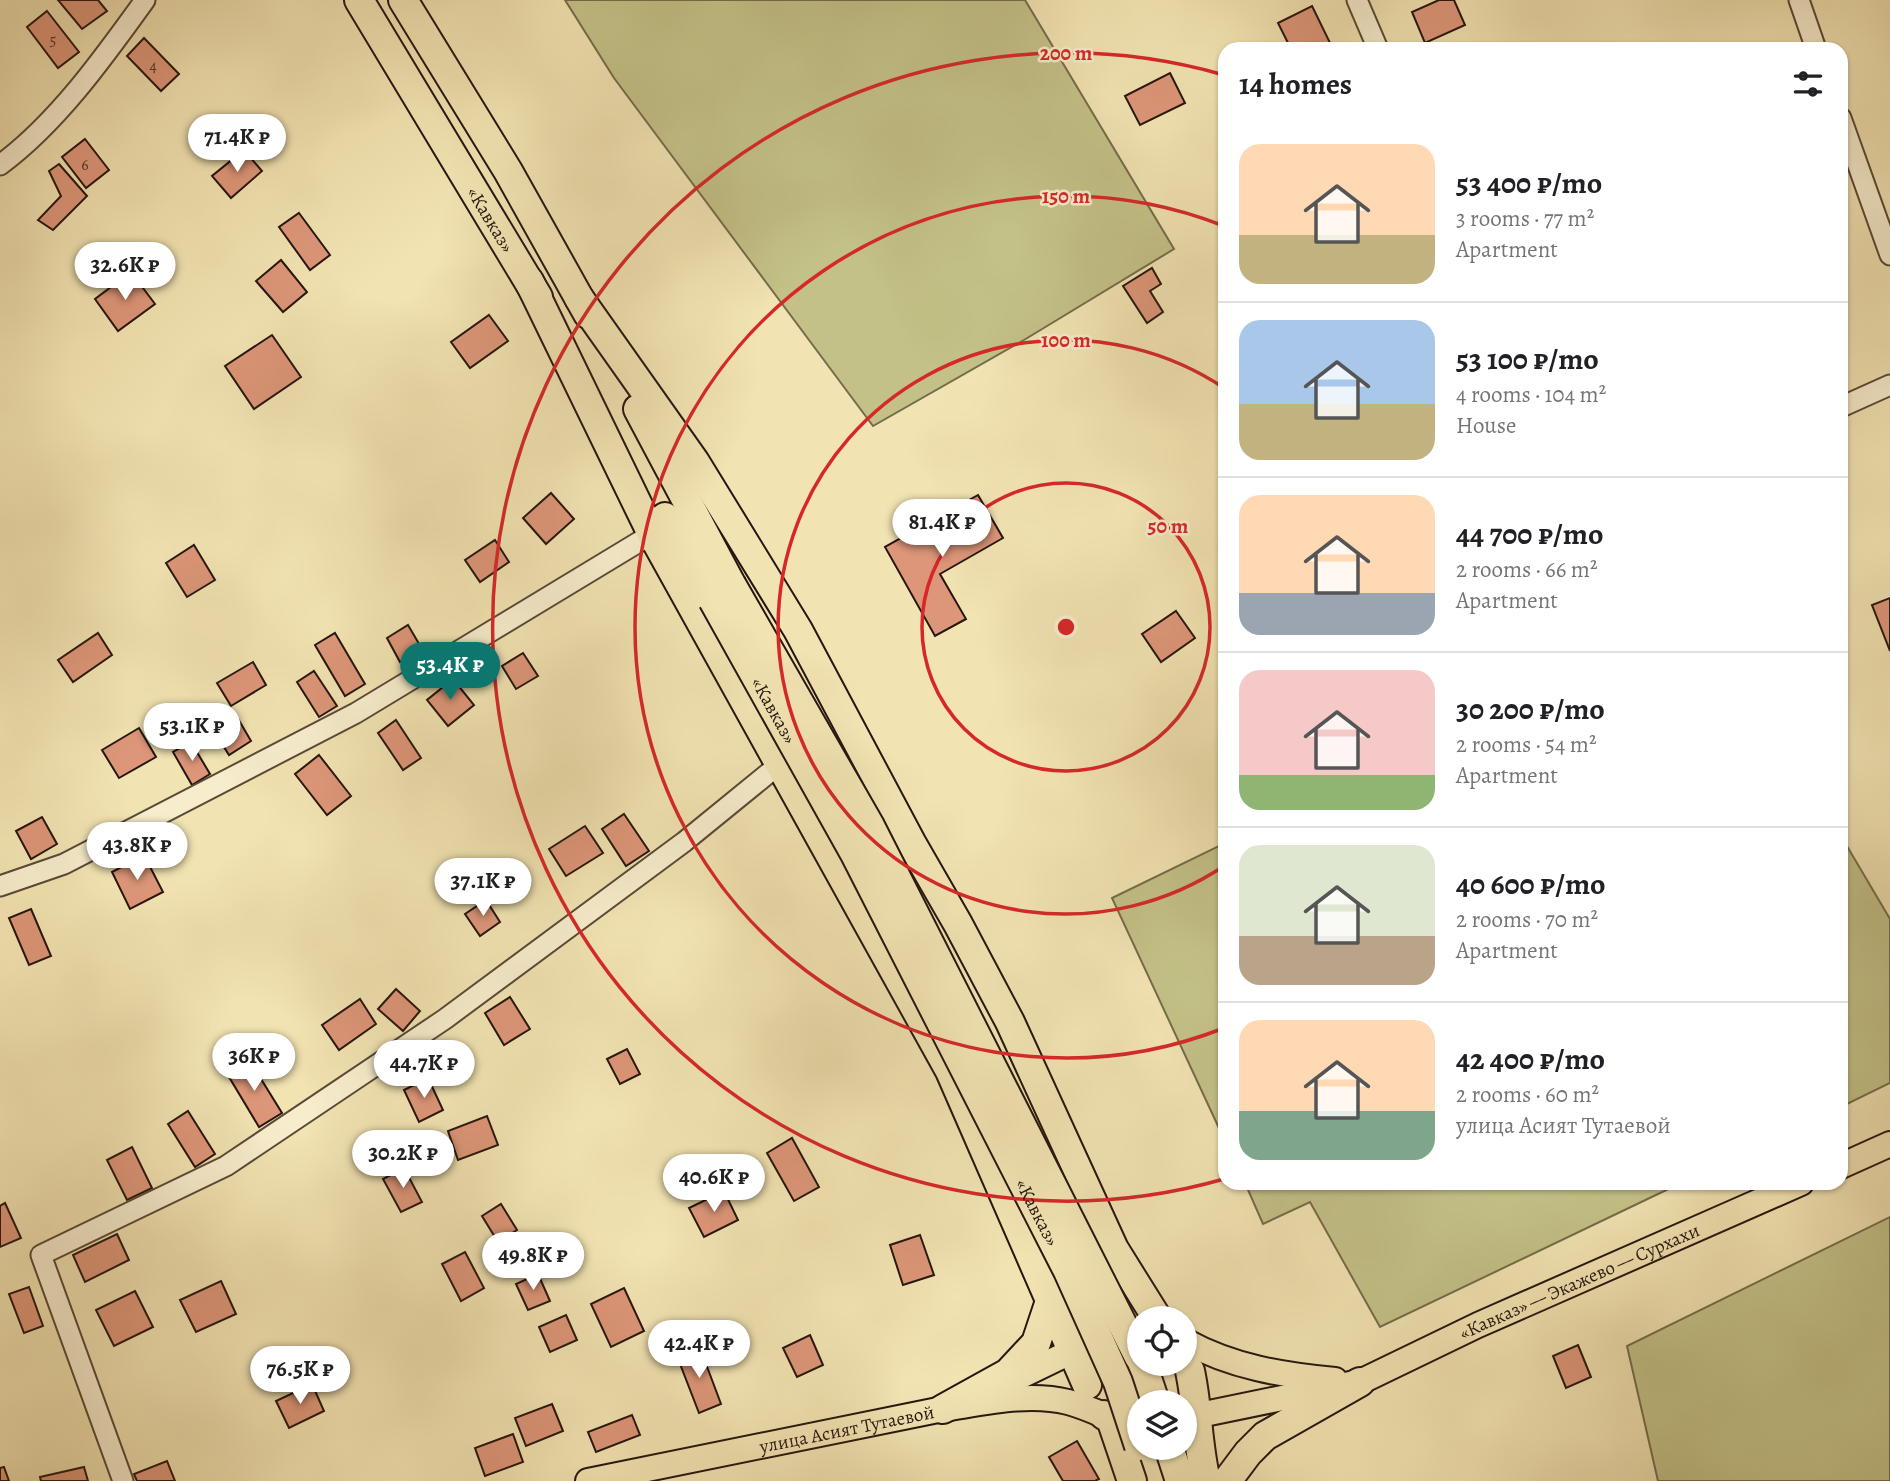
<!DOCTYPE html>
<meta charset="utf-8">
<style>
body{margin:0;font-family:Alegreya,serif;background:#f2f2f2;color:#202124;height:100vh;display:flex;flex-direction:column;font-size:26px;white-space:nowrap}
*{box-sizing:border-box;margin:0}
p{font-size:23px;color:#757577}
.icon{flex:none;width:38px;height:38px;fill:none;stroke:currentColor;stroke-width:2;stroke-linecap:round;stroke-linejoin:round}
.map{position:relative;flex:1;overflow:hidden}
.sheet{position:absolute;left:1218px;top:42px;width:630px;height:1148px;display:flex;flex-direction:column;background:#fff;border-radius:21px;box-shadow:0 2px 5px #0004}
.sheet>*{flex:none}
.fabs{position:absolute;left:1127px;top:1306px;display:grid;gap:14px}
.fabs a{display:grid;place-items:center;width:70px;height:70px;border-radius:50%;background:#fff;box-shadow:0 2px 5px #0004;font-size:35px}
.price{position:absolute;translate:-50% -60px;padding:0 16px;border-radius:24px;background:#fff;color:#222;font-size:23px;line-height:46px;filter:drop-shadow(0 2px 4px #0008)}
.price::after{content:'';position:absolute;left:50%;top:42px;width:21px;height:16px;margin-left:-10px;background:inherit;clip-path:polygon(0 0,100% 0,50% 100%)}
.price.active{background:#0f766e;color:#fff}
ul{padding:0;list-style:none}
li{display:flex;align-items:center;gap:21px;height:175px;padding:0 21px}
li+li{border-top:2px solid #e0e0e0}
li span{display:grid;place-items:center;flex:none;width:196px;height:140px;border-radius:21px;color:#555}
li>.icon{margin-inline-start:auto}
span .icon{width:84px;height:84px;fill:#fffc;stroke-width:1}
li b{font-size:30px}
h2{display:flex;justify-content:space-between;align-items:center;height:84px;padding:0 21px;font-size:30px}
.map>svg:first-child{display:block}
.green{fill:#c3c187;stroke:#746c4a;stroke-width:2}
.building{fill:#dd9679;stroke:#26160e;stroke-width:2}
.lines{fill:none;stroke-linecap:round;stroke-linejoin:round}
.minor-casing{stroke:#594937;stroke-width:23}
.major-casing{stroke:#26160e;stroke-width:28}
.highway-casing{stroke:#26160e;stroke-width:32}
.minor{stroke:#f7edcd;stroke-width:19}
.major{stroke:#f2e3b2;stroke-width:24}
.highway{stroke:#f2e3b2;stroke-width:28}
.highway-bridge-casing{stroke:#26160e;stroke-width:32;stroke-linecap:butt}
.highway-bridge{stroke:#f2e3b2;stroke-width:28}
.ring{fill:none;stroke:#d62828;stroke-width:3.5}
.labels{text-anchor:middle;stroke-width:5;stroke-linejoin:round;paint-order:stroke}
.number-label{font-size:16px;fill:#543629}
.street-label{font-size:19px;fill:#26160e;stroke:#f7edcd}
.centre{fill:#d62828;stroke:#f7edcd;stroke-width:3.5}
.ring-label{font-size:21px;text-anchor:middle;font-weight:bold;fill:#d62828;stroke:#f7edcd;stroke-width:5;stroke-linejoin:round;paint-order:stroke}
</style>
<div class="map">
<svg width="1890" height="1481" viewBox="0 0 1890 1481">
<rect width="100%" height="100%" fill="#f2e3b2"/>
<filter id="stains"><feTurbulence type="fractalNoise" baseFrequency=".00286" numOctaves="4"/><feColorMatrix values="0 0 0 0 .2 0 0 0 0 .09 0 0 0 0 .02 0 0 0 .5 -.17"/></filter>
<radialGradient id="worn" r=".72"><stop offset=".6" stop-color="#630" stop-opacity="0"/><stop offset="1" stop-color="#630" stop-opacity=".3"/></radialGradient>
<g class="green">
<polygon points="565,0 1025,0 1174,249 1024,340 873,426 614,78"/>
<polygon points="1841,836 1890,919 1890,1083 1841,1107"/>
<polygon points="1225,843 1225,1141 1112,898"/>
<polygon points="1245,1183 1681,1183 1380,1327 1310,1202 1263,1224"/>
<polygon points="1890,1217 1890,1481 1658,1481 1627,1346"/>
</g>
<g class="building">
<polygon points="58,0 98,0 107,11 82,29"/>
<polygon points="1439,0 1454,0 1465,25 1425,43 1412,12"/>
<polygon points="1312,6 1333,49 1291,49 1278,23"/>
<polygon points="47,11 79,52 58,68 27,27"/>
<polygon points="144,38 179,74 161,91 127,56"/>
<polygon points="1170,73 1185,103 1140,125 1125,96"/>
<polygon points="85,139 109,170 86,188 62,157"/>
<polygon points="244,150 262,171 231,198 212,176"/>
<polygon points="59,164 87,196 53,230 38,220 61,196 49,171"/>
<polygon points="299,213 330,255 310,270 279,227"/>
<polygon points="281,260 307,292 283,312 256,281"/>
<polygon points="1152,268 1161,284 1150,291 1163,312 1147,323 1123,286"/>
<polygon points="131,272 155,304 118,331 95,299"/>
<polygon points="489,315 508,341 470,368 451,342"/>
<polygon points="272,335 301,377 254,409 225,366"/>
<polygon points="551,493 574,519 546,544 523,518"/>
<polygon points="978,495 1003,538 940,574 966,619 935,636 885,547"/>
<polygon points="495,540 509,562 480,582 465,560"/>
<polygon points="194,545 215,580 187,597 166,563"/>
<polygon points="1890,598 1890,651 1872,605"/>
<polygon points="1176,611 1195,638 1161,662 1142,634"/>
<polygon points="408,625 422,649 400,662 387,638"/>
<polygon points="98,633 112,655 73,682 58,660"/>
<polygon points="335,633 365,684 345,696 315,645"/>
<polygon points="523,653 538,676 516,689 502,666"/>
<polygon points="253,662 266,685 231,706 217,683"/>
<polygon points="314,671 337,706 319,717 297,682"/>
<polygon points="453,679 474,705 448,726 427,700"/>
<polygon points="237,717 251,741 229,755 214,731"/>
<polygon points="396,720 421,758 403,770 378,733"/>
<polygon points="139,728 156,757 119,778 102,750"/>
<polygon points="191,742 210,774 192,785 173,752"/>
<polygon points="319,755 351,796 327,815 295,774"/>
<polygon points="624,814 649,851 626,866 602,829"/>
<polygon points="42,817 57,844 31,859 16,831"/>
<polygon points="585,826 603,853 566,876 549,849"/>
<polygon points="144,855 163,892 130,909 112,872"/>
<polygon points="486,900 500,922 480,936 465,914"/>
<polygon points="31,909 51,956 29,965 9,918"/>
<polygon points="396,989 420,1011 403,1031 378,1009"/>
<polygon points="510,997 530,1029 504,1045 485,1013"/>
<polygon points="360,999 376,1024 339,1050 322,1025"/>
<polygon points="627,1049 640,1074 620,1084 607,1059"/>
<polygon points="248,1058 282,1113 259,1127 226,1072"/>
<polygon points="428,1078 443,1110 419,1122 404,1090"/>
<polygon points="188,1111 215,1154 195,1167 168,1124"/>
<polygon points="487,1116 498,1145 458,1160 448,1131"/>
<polygon points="792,1138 819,1187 794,1201 767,1153"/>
<polygon points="132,1147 152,1188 127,1200 107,1160"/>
<polygon points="404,1168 422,1202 401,1212 383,1179"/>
<polygon points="724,1191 738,1220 704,1237 689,1208"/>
<polygon points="5,1203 21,1238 0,1247 0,1206"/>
<polygon points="501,1204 517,1230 498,1242 482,1216"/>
<polygon points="117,1234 129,1260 85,1282 73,1255"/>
<polygon points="920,1235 934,1275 903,1285 890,1245"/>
<polygon points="465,1252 484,1288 461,1301 442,1264"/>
<polygon points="538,1274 550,1301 528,1310 516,1284"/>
<polygon points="221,1281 236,1314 196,1332 180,1300"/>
<polygon points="29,1287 43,1326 24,1333 9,1294"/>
<polygon points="624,1288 644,1331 611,1347 591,1304"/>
<polygon points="135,1291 153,1327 114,1346 96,1310"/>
<polygon points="566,1315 577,1340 550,1352 539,1327"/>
<polygon points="810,1335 823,1365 797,1377 783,1348"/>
<polygon points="1578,1345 1591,1377 1566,1388 1553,1356"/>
<polygon points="700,1348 721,1404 699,1413 677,1356"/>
<polygon points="312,1384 324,1411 289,1428 276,1401"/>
<polygon points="552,1404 563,1431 526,1446 515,1418"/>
<polygon points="632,1415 640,1435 596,1452 588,1432"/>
<polygon points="513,1434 523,1462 485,1476 475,1448"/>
<polygon points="1077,1441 1099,1479 1095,1481 1063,1481 1049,1457"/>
<polygon points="167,1461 175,1481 137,1481 134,1474"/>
<polygon points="4,1467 9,1481 0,1481 0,1468"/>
<polygon points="84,1467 88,1481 41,1481 40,1477"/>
</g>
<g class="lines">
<g class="minor-casing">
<g id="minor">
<polyline points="1357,0 1378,49"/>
<polyline points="1799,0 1816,49"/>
<polyline points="1841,118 1890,255"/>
<path d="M0,165C57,123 104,57 145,0"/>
<polyline points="1841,407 1890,385"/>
<polyline points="0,886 64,864 356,713 652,534"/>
<polyline points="123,1481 41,1255 226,1166 445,1019 684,842 781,763"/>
</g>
</g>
<g class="major-casing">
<g id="major">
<polyline points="1841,1166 1890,1144"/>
<path d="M1185,1341C1232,1367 1282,1375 1335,1380"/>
<polyline points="996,1388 1089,1343"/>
<path id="s1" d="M1185,1418L1360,1382L1478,1325L1801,1183"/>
<path id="s2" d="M588,1481L943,1409C983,1403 1028,1392 1068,1402C1080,1405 1093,1411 1104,1415"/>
</g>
</g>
<g class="highway-casing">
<g id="highway">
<path id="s3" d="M359,0L538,297"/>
<polyline points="403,0 508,171 588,314"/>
<polyline points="529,281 652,534 950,1071 1087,1385"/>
<polyline points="579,298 695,462 798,630 912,844 958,924 1010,1022 1114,1249 1157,1318"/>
<polyline points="638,409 731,584"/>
<polyline points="665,517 713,600"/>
<polyline points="1142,1363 1155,1402"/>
<path d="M1190,1371C1198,1408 1197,1444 1206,1481"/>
<polyline points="943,1409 1008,1373 1036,1343 1050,1301"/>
<polyline points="1104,1415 1111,1419 1132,1481"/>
<polyline points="1169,1447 1180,1481"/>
<polyline points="1227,1481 1248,1453 1265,1436 1360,1382"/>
</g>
</g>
<use href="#minor" class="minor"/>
<use href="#major" class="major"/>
<use href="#highway" class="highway"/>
<g class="highway-bridge-casing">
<g id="highway-bridge">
<polyline points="731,584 870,826 1139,1357"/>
<path id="s4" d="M713,600L855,854L1068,1271L1118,1382L1139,1446"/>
</g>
</g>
<use href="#highway-bridge" class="highway-bridge"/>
</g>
<g class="ring">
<circle cx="1066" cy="627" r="144"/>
<path d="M1224 866A287 287 0 1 1 1224 388"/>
<path d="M1224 1028A431 431 0 1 1 1224 226"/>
<path d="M1224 1179A574 574 0 1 1 1224 75"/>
</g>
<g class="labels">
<g class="number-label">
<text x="53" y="45">5</text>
<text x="153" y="71">4</text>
<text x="85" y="170">6</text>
</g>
<g class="street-label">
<text dy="7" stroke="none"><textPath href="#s3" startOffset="256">«Кавказ»</textPath></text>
<text dy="7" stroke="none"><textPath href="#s4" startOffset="126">«Кавказ»</textPath></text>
<text dy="7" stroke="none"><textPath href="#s4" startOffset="693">«Кавказ»</textPath></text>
<text dy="7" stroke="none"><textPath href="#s1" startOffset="420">«Кавказ» — Экажево — Сурхахи</textPath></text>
<text dy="7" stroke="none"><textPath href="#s2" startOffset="264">улица Асият Тутаевой</textPath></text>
</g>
</g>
<circle cx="1066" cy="627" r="10" class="centre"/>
<g class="ring-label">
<text x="1066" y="60">200 m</text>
<text x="1066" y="203">150 m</text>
<text x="1066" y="347">100 m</text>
<text x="1168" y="533">50 m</text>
</g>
<rect width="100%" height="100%" filter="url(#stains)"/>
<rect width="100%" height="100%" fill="url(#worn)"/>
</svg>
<div class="fabs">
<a><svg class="icon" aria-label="locate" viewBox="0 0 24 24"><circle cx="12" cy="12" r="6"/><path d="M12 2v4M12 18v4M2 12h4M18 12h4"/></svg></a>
<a><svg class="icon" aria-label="layers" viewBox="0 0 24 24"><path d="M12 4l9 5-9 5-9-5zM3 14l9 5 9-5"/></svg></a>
</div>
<b class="price" style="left:237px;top:174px">71.4K ₽</b>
<b class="price" style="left:125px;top:302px">32.6K ₽</b>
<b class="price" style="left:942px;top:559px">81.4K ₽</b>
<b class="price active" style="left:450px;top:702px">53.4K ₽</b>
<b class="price" style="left:192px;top:763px">53.1K ₽</b>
<b class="price" style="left:137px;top:882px">43.8K ₽</b>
<b class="price" style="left:483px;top:918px">37.1K ₽</b>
<b class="price" style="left:254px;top:1093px">36K ₽</b>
<b class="price" style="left:424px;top:1100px">44.7K ₽</b>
<b class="price" style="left:403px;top:1190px">30.2K ₽</b>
<b class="price" style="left:714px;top:1214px">40.6K ₽</b>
<b class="price" style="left:533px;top:1292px">49.8K ₽</b>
<b class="price" style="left:699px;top:1380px">42.4K ₽</b>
<b class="price" style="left:300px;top:1406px">76.5K ₽</b>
<section class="sheet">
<h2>14 homes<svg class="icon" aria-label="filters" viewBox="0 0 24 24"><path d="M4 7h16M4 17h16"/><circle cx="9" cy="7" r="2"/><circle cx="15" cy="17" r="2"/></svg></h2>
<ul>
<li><span style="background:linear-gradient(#ffd9b3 65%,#c2b280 0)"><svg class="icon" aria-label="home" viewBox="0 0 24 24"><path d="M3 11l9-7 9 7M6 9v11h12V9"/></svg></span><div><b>53 400 ₽/mo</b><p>3 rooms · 77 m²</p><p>Apartment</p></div></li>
<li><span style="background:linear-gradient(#a9c7e8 60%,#c2b280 0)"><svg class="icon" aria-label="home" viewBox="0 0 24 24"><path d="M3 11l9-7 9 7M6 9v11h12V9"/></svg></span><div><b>53 100 ₽/mo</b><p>4 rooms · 104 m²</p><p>House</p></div></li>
<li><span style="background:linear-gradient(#ffd9b3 70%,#9aa5b1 0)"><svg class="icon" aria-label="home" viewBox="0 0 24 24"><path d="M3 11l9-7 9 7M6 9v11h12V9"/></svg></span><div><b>44 700 ₽/mo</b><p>2 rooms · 66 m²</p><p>Apartment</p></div></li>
<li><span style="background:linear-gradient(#f6c9c9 75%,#8fb573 0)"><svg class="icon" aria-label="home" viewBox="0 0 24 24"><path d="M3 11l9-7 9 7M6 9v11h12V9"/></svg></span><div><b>30 200 ₽/mo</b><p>2 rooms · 54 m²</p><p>Apartment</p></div></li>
<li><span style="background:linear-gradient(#dfe7d0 65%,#b9a48a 0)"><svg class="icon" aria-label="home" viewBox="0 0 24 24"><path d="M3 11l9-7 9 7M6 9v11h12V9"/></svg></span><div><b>40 600 ₽/mo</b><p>2 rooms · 70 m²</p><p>Apartment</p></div></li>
<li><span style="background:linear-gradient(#ffd9b3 65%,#7fa58c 0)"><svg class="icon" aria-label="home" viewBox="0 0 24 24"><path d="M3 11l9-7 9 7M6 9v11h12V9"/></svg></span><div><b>42 400 ₽/mo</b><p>2 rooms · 60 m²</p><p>улица Асият Тутаевой</p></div></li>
</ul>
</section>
</div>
